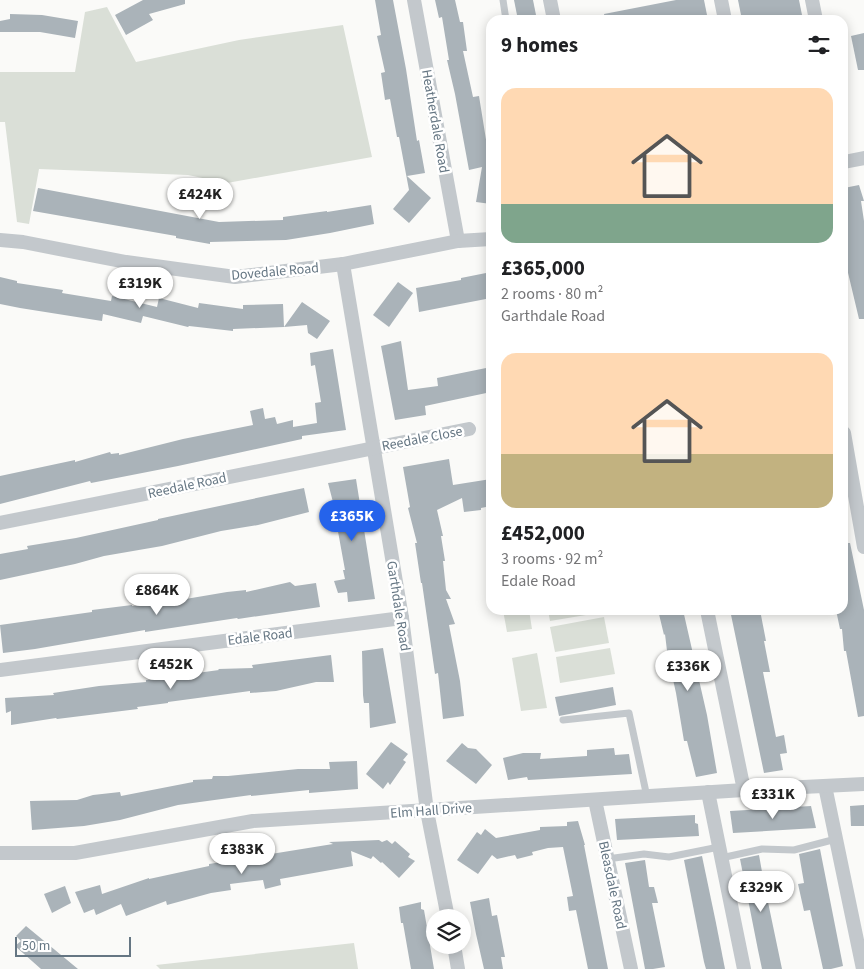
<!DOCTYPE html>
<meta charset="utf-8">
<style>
body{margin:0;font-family:"Source Sans 3",sans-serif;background:#f2f2f2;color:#202124;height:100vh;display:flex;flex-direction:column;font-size:19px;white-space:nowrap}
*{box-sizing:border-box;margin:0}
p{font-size:16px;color:#757577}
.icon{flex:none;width:28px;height:28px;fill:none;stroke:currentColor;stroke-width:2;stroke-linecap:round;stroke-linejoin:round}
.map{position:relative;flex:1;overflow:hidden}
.panel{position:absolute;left:486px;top:15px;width:362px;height:600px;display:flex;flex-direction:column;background:#fff;border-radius:15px;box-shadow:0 2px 12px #0003}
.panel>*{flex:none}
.tools{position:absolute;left:426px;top:909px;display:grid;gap:10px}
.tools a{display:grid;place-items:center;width:45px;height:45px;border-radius:50%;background:#fff;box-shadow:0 2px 12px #0003;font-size:25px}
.scale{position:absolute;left:15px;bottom:12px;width:116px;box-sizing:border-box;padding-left:5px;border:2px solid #657683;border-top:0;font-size:14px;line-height:18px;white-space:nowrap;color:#657683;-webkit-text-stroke:4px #fff;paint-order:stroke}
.price{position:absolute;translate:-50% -42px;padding:0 11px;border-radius:18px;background:#fff;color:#222;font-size:16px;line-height:32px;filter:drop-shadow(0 1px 2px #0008)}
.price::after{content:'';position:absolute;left:50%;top:30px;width:15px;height:11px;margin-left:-8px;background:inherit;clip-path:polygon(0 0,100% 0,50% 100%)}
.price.on{background:#2563eb;color:#fff}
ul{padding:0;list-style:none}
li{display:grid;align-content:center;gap:10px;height:265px;padding:0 15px}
li span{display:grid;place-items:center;height:155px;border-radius:15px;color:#555}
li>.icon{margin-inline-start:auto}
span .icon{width:90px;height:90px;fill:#fffc;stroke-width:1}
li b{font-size:21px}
h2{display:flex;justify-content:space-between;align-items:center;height:60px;padding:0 15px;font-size:21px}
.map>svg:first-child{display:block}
.green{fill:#dadfd7}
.building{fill:#aab3b9}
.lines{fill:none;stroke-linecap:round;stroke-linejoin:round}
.lane{stroke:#c3c8cc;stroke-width:7}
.street{stroke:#c3c8cc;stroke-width:14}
.labels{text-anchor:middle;stroke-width:5;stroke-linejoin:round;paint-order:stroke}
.street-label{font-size:14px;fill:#657683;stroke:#fff}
</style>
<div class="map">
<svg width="864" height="969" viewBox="0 0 864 969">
<rect width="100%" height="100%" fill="#fafaf8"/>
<g class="green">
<polygon points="107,7 136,62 239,40 343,25 372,157 227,183 188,175 39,169 29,224 17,222 5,122 0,122 0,72 75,72 85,12"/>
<polygon points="503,610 529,610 532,629 507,632"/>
<polygon points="548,610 603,610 604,612 550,621"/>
<polygon points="604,617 609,643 555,652 550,627"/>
<polygon points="610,648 615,674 560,683 556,657"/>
<polygon points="537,653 547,708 521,711 512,658"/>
<polygon points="354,943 358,969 160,969 156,965"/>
</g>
<g class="building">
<polygon points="143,0 185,0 185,4 149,14 153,20 126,35 115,15"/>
<polygon points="375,0 393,0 406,69 417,141 419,140 425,173 407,176 431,198 409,223 393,209 409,190 399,137 397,137 390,99 385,100 381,73 385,72 377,36 381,35"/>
<polygon points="435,0 455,0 460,22 463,22 467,51 463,51 473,97 479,96 488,152 491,152 491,204 476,202 482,167 469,170 455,94 447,60 449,60 442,17 439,18"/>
<polygon points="514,0 533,0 537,20 518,20"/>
<polygon points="676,0 704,0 708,20 605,20 604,14"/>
<polygon points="738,0 799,0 803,20 742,20"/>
<polygon points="10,14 42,15 78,21 75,38 40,32 0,32 0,21 10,19"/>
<polygon points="864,33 864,70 858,70 851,36"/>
<polygon points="859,185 864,201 861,201 864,221 864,319 859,319 844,256 844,188"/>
<polygon points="38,188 219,222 283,220 283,217 327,211 327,212 371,205 374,224 330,233 286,240 210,242 210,244 176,238 176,236 33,211"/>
<polygon points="491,272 491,298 419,312 416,288 461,280 461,278"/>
<polygon points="0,277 17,281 17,283 63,290 62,293 111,301 112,296 157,307 159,298 198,308 199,303 243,309 243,305 283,304 284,327 233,329 233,331 189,326 188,327 143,316 141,323 103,314 102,321 20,308 0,304"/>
<polygon points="398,282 413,293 389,327 373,315"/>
<polygon points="302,302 330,321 317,339 308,333 307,325 284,327"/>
<polygon points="401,341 408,390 438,386 437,378 491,367 491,392 425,406 426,415 395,420 381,346"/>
<polygon points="333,349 346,430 302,436 302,439 178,466 91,483 90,481 0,504 0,476 75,460 75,462 110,452 111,454 119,453 119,455 183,439 253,425 250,411 263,408 265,419 275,417 277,424 293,420 293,427 317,423 315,403 321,402 315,365 311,366 310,353"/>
<polygon points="449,459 453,485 491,479 491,506 481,508 481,510 464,512 462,498 437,510 443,536 441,536 445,561 443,561 446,590 451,599 446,599 455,624 449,625 460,681 464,716 443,719 438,673 435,674 422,583 421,583 415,543 417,543 408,508 410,507 403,467"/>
<polygon points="356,479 375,599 348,602 347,592 338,593 334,581 345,579 343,570 345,570 337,526 339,525 328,483"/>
<polygon points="304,488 309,512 258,525 221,531 162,546 104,556 75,564 0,580 0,554 28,549 27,546 76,538 158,520 158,519"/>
<polygon points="844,543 850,543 864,610 864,716 858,717 846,651 844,651 842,629 840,629 836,610 844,610"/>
<polygon points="290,582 295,586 316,583 320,607 238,619 237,618 145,632 145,630 35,649 3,653 0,625 92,612 92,610 132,605 132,606 168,603 168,602 227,592 246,590 246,592"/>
<polygon points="658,610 683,610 707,715 717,773 696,777 687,741 684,741 676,693 672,675 670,676 665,634 664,635"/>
<polygon points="730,610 760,610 766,641 764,641 770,672 763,672 776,737 784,735 787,753 780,754 783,770 764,773"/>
<polygon points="383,648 396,723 370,728 369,703 364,703 363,695 362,651"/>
<polygon points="331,655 334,682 316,682 276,691 250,693 250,691 168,702 168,703 137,707 138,709 57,719 56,718 11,725 11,711 6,713 5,698 54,695 53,693 99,686 146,682 146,680 219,670 218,669 253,668 252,665"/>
<polygon points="613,687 616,705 559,716 555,697"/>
<polygon points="391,742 408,754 403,760 406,762 390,785 388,782 383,789 366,774"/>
<polygon points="462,743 468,748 476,749 492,765 476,784 446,761"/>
<polygon points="614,748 615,755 629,754 632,774 528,780 527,777 508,780 503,758 523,753 541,753 540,759 587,756 587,750"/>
<polygon points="357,761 358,789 309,793 309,790 251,796 251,795 178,805 120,820 84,826 32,830 30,801 77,800 93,795 120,792 121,796 193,782 193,780 212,779 213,776 228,776 298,769 330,769 329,762"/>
<polygon points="864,805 864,826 851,826 850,806"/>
<polygon points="811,806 816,828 733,833 730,811"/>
<polygon points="695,815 695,823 698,824 699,836 617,840 615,819"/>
<polygon points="578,821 585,845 584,845 608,969 588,969 576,910 569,911 567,897 573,896 563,847 548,848 532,852 533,855 517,859 515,855 497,859 492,855 478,874 457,860 477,832 481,835 485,829 496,838 540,830 540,827 567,826 567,822"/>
<polygon points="379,840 382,842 387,840 392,844 395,841 410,854 408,857 415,861 399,878 382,862 381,863 373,856 371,859 351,851 353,866 280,879 281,885 265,889 263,880 230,884 231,890 211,893 167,905 166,901 126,916 121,904 96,915 94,909 84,913 75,892 100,885 102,894 149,878 149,879 209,866 209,864 333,844 329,842"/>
<polygon points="820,849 843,966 831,969 823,969 810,910 804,911 798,884 804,883 799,854"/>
<polygon points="759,855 764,883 782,969 762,969 758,950 740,859"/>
<polygon points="702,856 716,923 725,969 706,969 704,962 684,860"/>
<polygon points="645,860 649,887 654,887 658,903 652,903 665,967 653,969 645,969 625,863"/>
<polygon points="65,886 71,903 52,913 44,894"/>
<polygon points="489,898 492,916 497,915 505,957 501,957 503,969 484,969 476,934 470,902"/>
<polygon points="421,902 421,909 424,910 434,969 411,969 403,923 401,923 399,907"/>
<polygon points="26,926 78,969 41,969 15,946 21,941 16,936"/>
</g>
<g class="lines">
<g class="lane">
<polyline points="503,0 506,20"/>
<polyline points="563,720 629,713 647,797"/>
<polyline points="721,858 762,849 794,850 836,839"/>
<polyline points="607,859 644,854 669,857 719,847"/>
</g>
<g class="street">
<polyline points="414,0 458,241"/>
<polyline points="550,0 554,20"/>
<polyline points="721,0 725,20"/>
<polyline points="812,0 816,20"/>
<polyline points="844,162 864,158"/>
<polyline points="0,240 23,242 126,262 235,277 343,264 458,241 491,239"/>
<polyline points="343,264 402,618 427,811 448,918"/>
<polyline points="844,433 864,547"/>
<polyline points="0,523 469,429"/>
<polyline points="707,610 744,790"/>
<polyline points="0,670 402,618"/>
<polyline points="825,786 863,969"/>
<polyline points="708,792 744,969"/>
<polyline points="595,800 631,969"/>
<polyline points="0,853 75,853 253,821 744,790 864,784"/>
<polyline points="454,945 458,969"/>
</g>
</g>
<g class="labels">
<g class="street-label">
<text transform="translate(436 121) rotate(80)" y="5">Heatherdale Road</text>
<text transform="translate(275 271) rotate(-5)" y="5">Dovedale Road</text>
<text transform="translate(422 438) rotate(-11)" y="5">Reedale Close</text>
<text transform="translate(187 485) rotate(-12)" y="5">Reedale Road</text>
<text transform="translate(399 606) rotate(81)" y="5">Garthdale Road</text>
<text transform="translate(260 636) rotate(-7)" y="5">Edale Road</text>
<text transform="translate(431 810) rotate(-4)" y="5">Elm Hall Drive</text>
<text transform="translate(613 885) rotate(78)" y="5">Bleasdale Road</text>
</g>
</g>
</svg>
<div class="tools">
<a><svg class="icon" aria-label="layers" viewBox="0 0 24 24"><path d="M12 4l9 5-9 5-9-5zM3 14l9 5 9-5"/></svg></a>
</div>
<div class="scale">50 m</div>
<b class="price" style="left:200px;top:220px">£424K</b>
<b class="price" style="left:140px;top:309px">£319K</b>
<b class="price on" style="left:352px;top:542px">£365K</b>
<b class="price" style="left:157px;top:616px">£864K</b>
<b class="price" style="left:171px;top:690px">£452K</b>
<b class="price" style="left:688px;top:692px">£336K</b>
<b class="price" style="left:773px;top:820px">£331K</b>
<b class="price" style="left:242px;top:875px">£383K</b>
<b class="price" style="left:761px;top:913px">£329K</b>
<section class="panel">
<h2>9 homes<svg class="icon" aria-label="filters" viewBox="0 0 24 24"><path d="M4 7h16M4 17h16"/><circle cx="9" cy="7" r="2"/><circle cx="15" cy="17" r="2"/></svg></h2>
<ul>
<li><span style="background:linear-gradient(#ffd9b3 75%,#7fa58c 0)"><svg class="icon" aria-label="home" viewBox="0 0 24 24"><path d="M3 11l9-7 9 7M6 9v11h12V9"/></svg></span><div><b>£365,000</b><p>2 rooms · 80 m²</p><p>Garthdale Road</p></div></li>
<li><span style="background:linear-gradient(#ffd9b3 65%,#c2b280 0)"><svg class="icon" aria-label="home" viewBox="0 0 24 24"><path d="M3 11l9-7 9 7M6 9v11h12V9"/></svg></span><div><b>£452,000</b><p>3 rooms · 92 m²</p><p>Edale Road</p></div></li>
</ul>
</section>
</div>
